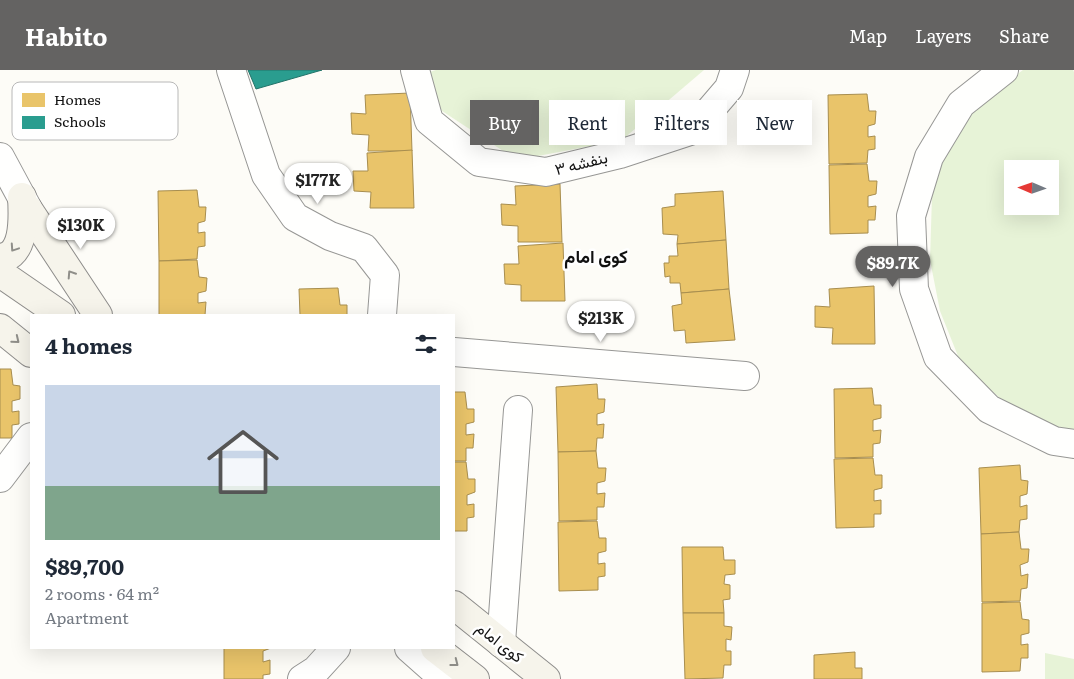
<!DOCTYPE html>
<meta charset="utf-8">
<style>
body{margin:0;font-family:Literata,Vazirmatn,serif;background:#f6f6f7;color:#1f2937;height:100vh;display:flex;flex-direction:column;font-size:19px;white-space:nowrap}
*{box-sizing:border-box;margin:0}
p{font-size:16px;color:#747a83}
.icon{flex:none;width:28px;height:28px;fill:none;stroke:currentColor;stroke-width:2;stroke-linecap:round;stroke-linejoin:round}
.map{position:relative;flex:1;overflow:hidden}
.side{position:absolute;left:30px;top:244px;width:425px;height:335px;display:flex;flex-direction:column;background:#fff;border-radius:0px;box-shadow:0 5px 20px #0002}
.side>*{flex:none}
.hud{position:absolute;left:470px;top:30px;width:475px;height:45px;display:flex;gap:10px}
.needle{width:32px;rotate:272deg}
.tools{position:absolute;left:1004px;top:90px;display:grid;gap:10px}
.tools a{display:grid;place-items:center;width:55px;height:55px;border-radius:0px;background:#fff;box-shadow:0 5px 20px #0002;font-size:25px}
.price{position:absolute;translate:-50% -42px;padding:0 11px;border-radius:18px;background:#fff;color:#222;font-size:16px;line-height:32px;filter:drop-shadow(0 1px 2px #0008)}
.price::after{content:'';position:absolute;left:50%;top:30px;width:15px;height:11px;margin-left:-8px;background:inherit;clip-path:polygon(0 0,100% 0,50% 100%)}
.price.current{background:#646362;color:#fff}
ul{padding:0;list-style:none}
li{display:grid;align-content:center;gap:10px;height:265px;padding:0 15px}
li+li{border-top:1px solid #e0e1e3}
li span{display:grid;place-items:center;height:155px;border-radius:0px;color:#555}
li>.icon{margin-inline-start:auto}
span .icon{width:90px;height:90px;fill:#fffc;stroke-width:1}
li b{font-size:21px}
h2{display:flex;justify-content:space-between;align-items:center;height:60px;padding:0 15px;font-size:21px}
.tag{padding:0 18px;border-radius:0px;background:#fff;box-shadow:0 5px 20px #0002;font-size:18px;line-height:45px}
.tag.current{background:#646362;color:#fff}
header{display:flex;align-items:center;gap:30px;box-sizing:border-box;height:70px;padding:0 25px;background:#646362;color:#fff}
header strong{font-size:24px}
nav{display:flex;gap:28px;margin-inline-start:auto;font-size:18px}
.map>svg:first-child{display:block}
.green{fill:#e7f3d7;fill-rule:evenodd}
.homes{fill:#e9c46a;stroke:#a88e4f}
.schools{fill:#2a9d8f;stroke:#227369}
.lines{fill:none;stroke-linecap:round;stroke-linejoin:round}
.street-casing{stroke:#979795;stroke-width:30}
.secondary-casing{stroke:#8e8d8b;stroke-width:30}
.street{stroke:#fffffe;stroke-width:28}
.secondary{stroke:#f6f4eb;stroke-width:28}
.oneway{stroke:#8f8e89}
.labels{text-anchor:middle;stroke-width:5;stroke-linejoin:round;paint-order:stroke}
.street-label{font-size:16px;fill:#111;stroke:#fff}
.neighbourhood-label{font-size:18px;font-weight:bold;fill:#111;stroke:#fff}
.key{fill:#fff;stroke:#b8b8b8;stroke-width:1}
.key-label{font-size:14px;fill:#111}
</style>
<header>
<strong>Habito</strong>
<nav><a>Map</a><a>Layers</a><a>Share</a></nav>
</header>
<div class="map">
<svg width="1074" height="609" viewBox="0 0 1074 609">
<rect width="100%" height="100%" fill="#fdfcf7"/>
<g class="green">
<polygon points="436,0 704,0 622,70 517,90 442,41 423,4"/>
<path d="M1023,0H1073L1074,2V360L1052,359L1000,328L962,296L940,241L930,190L932,126L950,60L989,25ZM1012,99H1050V136H1012Z"/>
<polygon points="1045,583 1074,589 1074,609 1045,609"/>
</g>
<g class="homes">
<polygon points="410,23 412,81 368,81 369,65 352,64 351,43 366,44 365,25"/>
<polygon points="867,24 869,41 876,41 875,54 868,56 868,67 875,66 875,79 868,80 867,93 829,94 828,25"/>
<polygon points="412,80 414,138 370,138 371,122 354,121 353,101 368,101 367,83"/>
<polygon points="867,94 869,111 877,111 876,124 868,126 868,137 876,136 875,150 868,150 868,163 830,164 829,95"/>
<polygon points="560,114 562,172 518,172 518,156 502,155 501,134 516,135 515,116"/>
<polygon points="197,120 199,137 206,137 205,151 198,153 198,163 205,162 205,176 198,177 197,189 159,191 158,121"/>
<polygon points="723,121 726,170 677,174 678,165 663,164 662,138 675,136 675,124"/>
<polygon points="726,170 729,219 681,223 680,213 670,213 670,206 665,207 664,193 669,193 669,186 678,186 677,174"/>
<polygon points="563,173 565,231 521,231 521,215 505,214 504,194 519,194 518,176"/>
<polygon points="197,190 199,207 207,208 206,221 198,223 198,233 206,232 205,245 159,245 159,191"/>
<polygon points="874,216 875,274 832,274 833,258 815,257 815,236 830,237 829,219"/>
<polygon points="338,218 340,235 347,235 347,245 300,245 299,219"/>
<polygon points="729,219 735,270 686,273 685,260 674,261 672,236 682,234 681,223"/>
<polygon points="0,299 11,299 13,315 20,316 20,329 12,331 12,342 19,341 19,354 12,355 12,368 0,368"/>
<polygon points="597,314 598,329 605,329 604,342 597,344 597,355 604,354 603,368 597,368 596,381 558,382 556,317"/>
<polygon points="872,318 874,335 881,335 881,348 873,350 873,361 881,360 880,373 873,374 873,387 835,388 834,319"/>
<polygon points="454,322 465,322 467,339 474,339 474,352 466,354 466,365 474,364 473,378 466,378 466,391 454,391"/>
<polygon points="596,381 598,398 606,398 605,411 597,413 597,424 605,423 604,437 597,437 597,450 559,451 558,382"/>
<polygon points="873,388 875,405 882,405 882,418 874,420 874,431 881,430 881,444 874,444 874,457 836,458 834,389"/>
<polygon points="454,392 466,392 468,409 475,409 475,422 467,425 467,435 474,434 474,447 467,448 467,461 454,461"/>
<polygon points="1020,395 1021,410 1028,411 1027,424 1020,426 1020,437 1027,435 1027,449 1020,450 1019,462 981,464 979,398"/>
<polygon points="597,451 599,468 606,468 606,481 598,483 598,494 605,493 605,506 598,507 598,520 559,521 558,452"/>
<polygon points="1019,462 1021,479 1029,479 1028,492 1020,495 1021,506 1028,504 1027,518 1021,519 1020,531 982,532 981,464"/>
<polygon points="682,477 723,477 724,490 735,490 735,504 725,505 724,514 730,515 730,529 723,530 724,543 683,543"/>
<polygon points="1020,532 1022,549 1029,550 1029,563 1021,565 1021,575 1028,574 1028,588 1021,588 1020,601 982,602 982,533"/>
<polygon points="683,543 724,543 724,556 732,557 731,570 726,569 726,581 731,581 731,595 724,595 723,608 685,609"/>
<polygon points="224,578 271,578 263,581 263,592 270,590 270,604 263,605 263,609 224,609"/>
<polygon points="855,582 855,598 862,598 862,609 814,609 814,585"/>
</g>
<polygon class="schools" points="248,0 322,0 256,19"/>
<g class="lines">
<g class="street-casing">
<g id="street">
<polyline points="231,0 266,105 295,147 330,166 364,178 385,205 382,245"/>
<polyline points="415,0 429,51 479,92 546,102 620,84 693,60 729,18 735,0"/>
<polyline points="1004,0 961,34 929,87 911,146 914,219 938,287 989,339 1054,371 1074,374"/>
<polyline points="0,87 28,139"/>
<polyline points="454,282 745,306"/>
<polyline points="0,408 31,367"/>
<polyline points="501,573 518,340"/>
<polyline points="409,578 444,609"/>
<polyline points="302,609 316,600 336,578"/>
</g>
</g>
<g class="secondary-casing">
<g id="secondary">
<polyline points="28,139 98,245"/>
<path d="M0,189C3,187 9,186 11,184C25,172 23,144 22,127"/>
<polyline points="0,203 61,245"/>
<polyline points="0,258 31,283"/>
<polyline points="454,535 546,609"/>
<polyline points="435,578 475,609"/>
</g>
</g>
<use href="#street" class="street"/>
<use href="#secondary" class="secondary"/>
</g>
<defs><path id="oneway-chevron" d="M-2-3.5L2.5 0L-2 3.5" fill="none" stroke-width="1.6" stroke-linecap="round" stroke-linejoin="round" transform="scale(1.25)"/></defs>
<g class="oneway">
<use href="#oneway-chevron" transform="translate(14 178) rotate(124)"/>
<use href="#oneway-chevron" transform="translate(71 204) rotate(-123)"/>
<use href="#oneway-chevron" transform="translate(16 270) rotate(39)"/>
<use href="#oneway-chevron" transform="translate(455 593) rotate(38)"/>
</g>
<g class="labels">
<g class="street-label">
<text transform="translate(581 93) rotate(-14)" y="6">بنفشه ۳</text>
<text transform="translate(500 572) rotate(38)" y="6">کوی امام</text>
</g>
<g class="neighbourhood-label">
<text x="596" y="193">کوی امام</text>
</g>
</g>
<rect x="12" y="12" width="166" height="58" rx="8" class="key"/>
<rect x="22" y="23" width="23" height="14" fill="#e9c46a"/>
<rect x="22" y="46" width="23" height="13" fill="#2a9d8f"/>
<g class="key-label">
<text x="54" y="35">Homes</text>
<text x="54" y="57">Schools</text>
</g>
</svg>
<div class="tools">
<a><svg class="needle" viewBox="-14 -14 28 28"><path d="M0-13l5 13h-10z" fill="#e53935"/><path d="M0 13l5-13h-10z" fill="#747a83"/></svg></a>
</div>
<b class="price" style="left:318px;top:135px">$177K</b>
<b class="price" style="left:81px;top:180px">$130K</b>
<b class="price current" style="left:893px;top:218px">$89.7K</b>
<b class="price" style="left:601px;top:273px">$213K</b>
<div class="hud">
<a class="tag current">Buy</a>
<a class="tag">Rent</a>
<a class="tag">Filters</a>
<a class="tag">New</a>
</div>
<section class="side">
<h2>4 homes<svg class="icon" aria-label="filters" viewBox="0 0 24 24"><path d="M4 7h16M4 17h16"/><circle cx="9" cy="7" r="2"/><circle cx="15" cy="17" r="2"/></svg></h2>
<ul>
<li><span style="background:linear-gradient(#c9d6e8 65%,#7fa58c 0)"><svg class="icon" aria-label="home" viewBox="0 0 24 24"><path d="M3 11l9-7 9 7M6 9v11h12V9"/></svg></span><div><b>$89,700</b><p>2 rooms · 64 m²</p><p>Apartment</p></div></li>
</ul>
</section>
</div>
